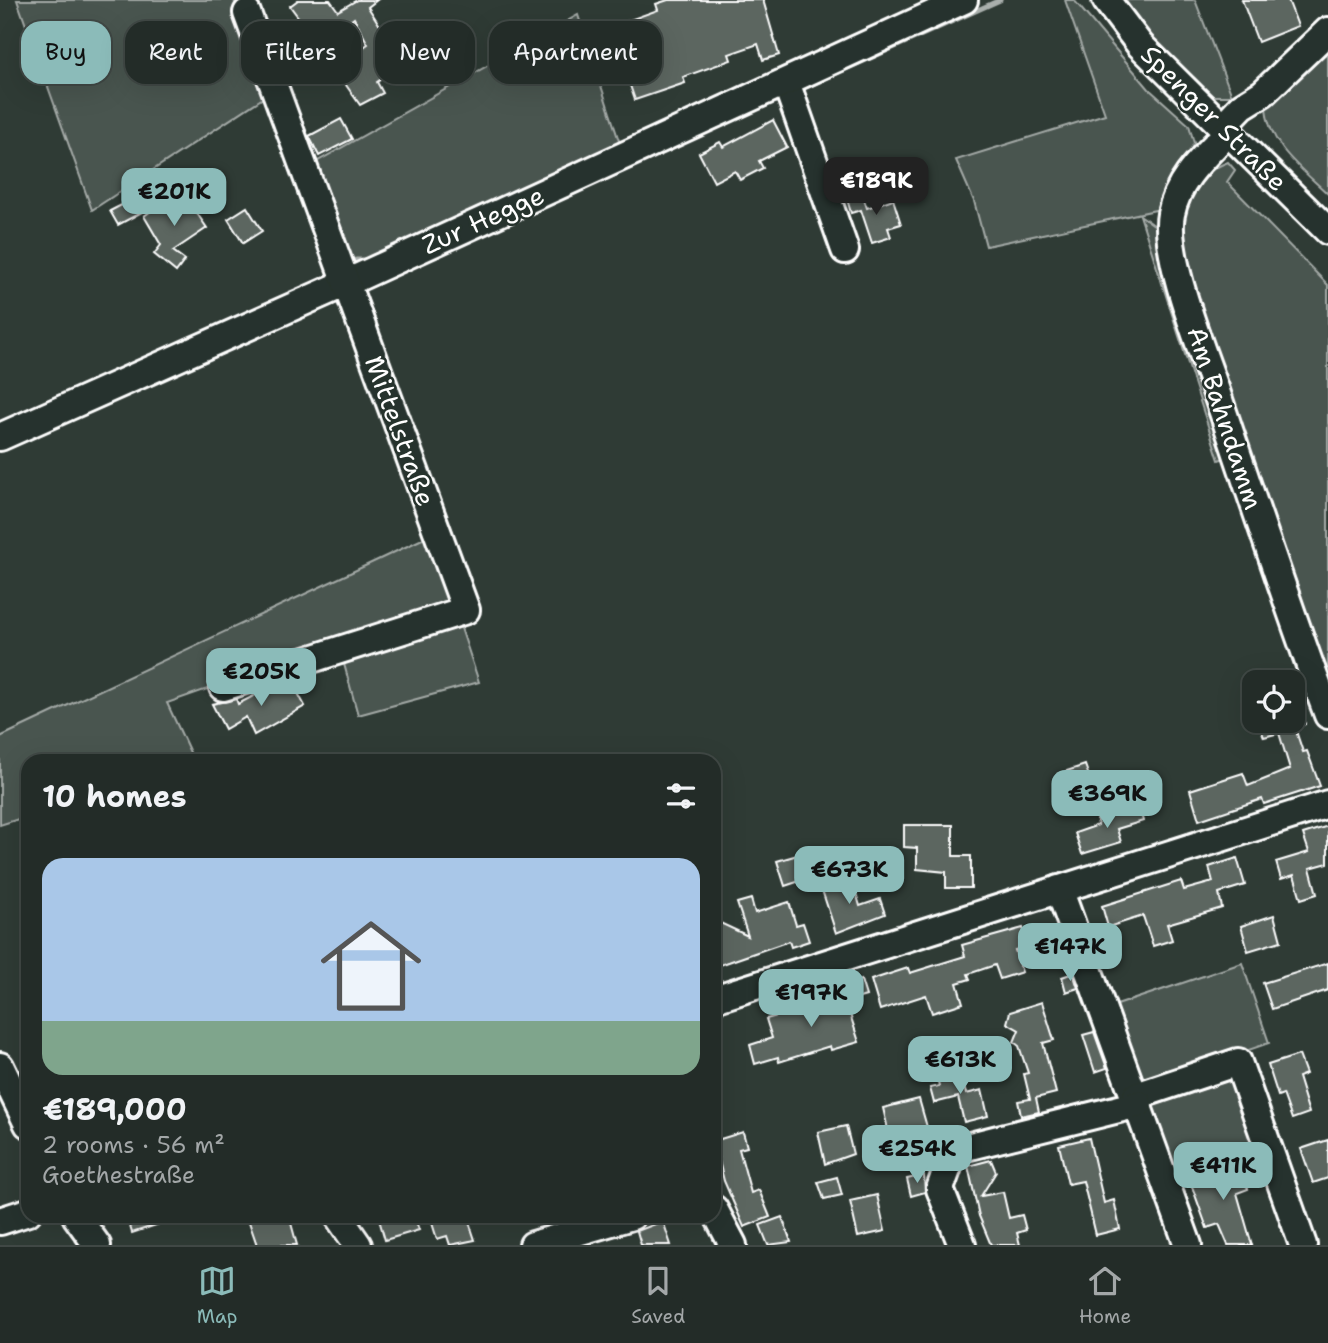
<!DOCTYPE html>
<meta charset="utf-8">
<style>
body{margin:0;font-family:"Shantell Sans",sans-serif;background:#2f3834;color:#f1f3f6;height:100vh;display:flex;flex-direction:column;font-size:26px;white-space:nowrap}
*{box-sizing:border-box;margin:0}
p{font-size:23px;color:#a3a7a8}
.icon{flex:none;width:38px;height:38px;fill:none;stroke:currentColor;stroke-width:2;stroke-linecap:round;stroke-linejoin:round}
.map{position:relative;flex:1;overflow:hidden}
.details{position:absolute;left:21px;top:754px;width:700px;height:469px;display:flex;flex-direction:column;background:#232c28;border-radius:21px;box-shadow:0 7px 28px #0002,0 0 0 2px #404845}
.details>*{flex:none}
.banner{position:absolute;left:21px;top:21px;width:700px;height:63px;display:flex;gap:14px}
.fabs{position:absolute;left:1242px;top:670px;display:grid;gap:14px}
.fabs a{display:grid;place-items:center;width:63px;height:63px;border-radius:14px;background:#232c28;box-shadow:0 7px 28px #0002,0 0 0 2px #404845;font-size:35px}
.price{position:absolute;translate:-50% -60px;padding:0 16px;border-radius:14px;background:#8bbbb9;color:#111;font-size:23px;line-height:46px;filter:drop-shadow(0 2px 4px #0008)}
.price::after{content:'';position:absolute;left:50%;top:42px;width:21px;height:16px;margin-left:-10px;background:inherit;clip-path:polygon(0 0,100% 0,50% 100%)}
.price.active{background:#222;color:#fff}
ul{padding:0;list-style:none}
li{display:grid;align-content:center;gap:14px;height:371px;padding:0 21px}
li+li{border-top:2px solid #404845}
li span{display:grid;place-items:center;height:217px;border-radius:21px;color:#555}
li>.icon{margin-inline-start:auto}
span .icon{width:126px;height:126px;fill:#fffc;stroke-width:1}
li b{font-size:30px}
h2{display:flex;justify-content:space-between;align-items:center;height:84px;padding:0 21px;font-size:30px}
.tag{padding:0 24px;border-radius:21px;background:#232c28;box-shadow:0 7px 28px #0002,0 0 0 2px #404845;font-size:24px;line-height:63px}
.tag.active{background:#8bbbb9;color:#111}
.tabs{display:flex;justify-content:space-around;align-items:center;height:98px;border-top:2px solid #404845;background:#232c28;font-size:19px;color:#a3a7a8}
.tabs a{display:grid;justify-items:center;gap:4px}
.tabs .active{color:#8bbbb9}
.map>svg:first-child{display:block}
.green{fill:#4a544f;stroke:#a4aaa7;stroke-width:2}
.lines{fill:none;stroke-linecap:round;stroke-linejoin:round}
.stream{stroke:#a9afac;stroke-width:5}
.building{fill:#5b6661;stroke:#fff;stroke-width:2}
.minor-casing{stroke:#fff;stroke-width:32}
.minor{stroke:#26332d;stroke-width:26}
.labels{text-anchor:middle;stroke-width:5;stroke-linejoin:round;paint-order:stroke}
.street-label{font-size:26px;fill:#fff;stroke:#26332d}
</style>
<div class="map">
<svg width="1328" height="1245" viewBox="0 0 1328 1245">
<rect width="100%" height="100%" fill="#2f3b35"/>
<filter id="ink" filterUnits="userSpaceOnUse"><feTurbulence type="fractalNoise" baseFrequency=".0143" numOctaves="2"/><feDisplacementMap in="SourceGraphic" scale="14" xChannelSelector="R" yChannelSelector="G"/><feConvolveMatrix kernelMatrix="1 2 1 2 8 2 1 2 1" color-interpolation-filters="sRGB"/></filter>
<g filter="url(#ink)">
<g class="green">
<polygon points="17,0 234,0 269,94 92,210"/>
<polygon points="1065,0 1074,0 1149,89 1189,125 1194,143 1160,209 986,246 974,201 956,160 1105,114"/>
<polygon points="1125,0 1195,0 1232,96 1207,96 1147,33"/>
<polygon points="578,15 620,144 367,259 348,261 311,165"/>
<path d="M1328,47V194C1302,169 1269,146 1266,108Z"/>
<path d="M1228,162L1235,170L1227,182L1328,285V674L1246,450L1219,460L1140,215L1183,246C1183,204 1185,179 1228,162Z"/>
<polygon points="431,535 454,603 167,703 194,761 28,761 28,816 0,825 0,737"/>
<polygon points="458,619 479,682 358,715 341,653"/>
<polygon points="1242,963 1269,1043 1231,1056 1262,1145 1172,1173 1114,1006"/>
</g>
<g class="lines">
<g class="stream">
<polyline points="808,86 1000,0"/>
<polyline points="356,260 370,260"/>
</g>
</g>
<g class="building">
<polygon points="298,0 330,0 338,11 357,0 377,0 368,7 404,63 377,82 383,93 360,105 334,68 368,44 354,18 319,45 290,6"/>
<polygon points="668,0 763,0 779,55 763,60 758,44 729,54 731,60 683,77 685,83 635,100 610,27 658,10 656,4"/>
<polygon points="1242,0 1288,0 1298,26 1258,42"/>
<polygon points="341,119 352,139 319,156 309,136"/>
<polygon points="773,120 787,147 759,161 763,168 740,180 735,171 714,182 699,153 720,142 723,147"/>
<polygon points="181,190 207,228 173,251 185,260 176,272 154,254 161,245 144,216"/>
<polygon points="862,194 867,208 893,199 901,224 888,228 891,237 872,243 861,210 851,213 847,199"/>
<polygon points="135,198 142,212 118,225 110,211"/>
<polygon points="247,207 262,231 243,243 228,219"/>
<polygon points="292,682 305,706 254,735 246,717 225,729 212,704 236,699 238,704 265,690"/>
<polygon points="1258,721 1305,721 1305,724 1295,728 1303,752 1307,751 1320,786 1264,804 1262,799 1199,820 1190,790 1243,773 1248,786 1290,769 1279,733 1264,737"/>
<polygon points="1085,765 1096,796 1068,805 1058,774"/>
<polygon points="1139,806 1143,821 1117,829 1121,842 1082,854 1075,833 1098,825 1097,820"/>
<polygon points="904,825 953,825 953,856 971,856 971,888 946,888 946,872 917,869 917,848 904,847"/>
<polygon points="1328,826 1328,863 1310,868 1317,894 1301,899 1294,875 1281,879 1276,862 1309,852 1303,834"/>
<polygon points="801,854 809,878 785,886 777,861"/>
<polygon points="1237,858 1245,885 1219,893 1222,908 1167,924 1172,940 1153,946 1143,916 1108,927 1102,906 1181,881 1184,890 1213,882 1209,867"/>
<polygon points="847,879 853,883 860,906 880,899 885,914 836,933 821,887"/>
<polygon points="751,899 755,913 789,902 796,925 803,923 809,941 791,947 789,941 714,967 714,920 748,936 737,903"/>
<polygon points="1274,915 1281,941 1248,951 1241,926"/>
<polygon points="1023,928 1029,946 1015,950 1022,972 1000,979 995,965 968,974 970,979 957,983 963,1003 932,1013 926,995 880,1010 871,980 908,968 910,973 965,956 962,945"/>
<polygon points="1328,963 1328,990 1272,1009 1263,983"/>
<polygon points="1073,973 1078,988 1066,992 1062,977"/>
<polygon points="861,980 866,996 846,1002 859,1042 831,1050 830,1046 779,1062 778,1057 755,1064 750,1045 772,1038 766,1019 843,998 839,986"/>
<polygon points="1042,1002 1054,1040 1043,1043 1056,1093 1036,1098 1039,1112 1021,1116 1018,1101 1030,1099 1024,1074 1028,1073 1019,1046 1014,1042 1019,1030 1007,1023 1010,1012"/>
<polygon points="1094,1032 1107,1068 1095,1072 1083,1035"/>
<polygon points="1299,1055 1306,1074 1298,1077 1309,1113 1292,1119 1283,1094 1278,1096 1268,1065"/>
<polygon points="960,1071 966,1094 982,1090 988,1116 964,1122 958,1097 934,1103 930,1088 939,1086 937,1077"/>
<polygon points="919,1099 927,1127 890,1138 883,1108"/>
<polygon points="846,1126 853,1154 825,1164 818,1132"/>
<polygon points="743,1132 747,1147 739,1149 751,1193 759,1190 770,1217 744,1227 724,1181 714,1141"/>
<polygon points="1089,1138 1104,1203 1114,1200 1120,1229 1096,1235 1083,1181 1068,1184 1059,1145"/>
<polygon points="1328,1140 1328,1178 1313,1183 1301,1149"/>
<polygon points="906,1145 910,1162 889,1167 885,1150"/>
<polygon points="991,1160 996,1172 981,1196 1003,1192 1009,1218 1022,1215 1026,1230 1017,1233 1020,1245 991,1245 979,1216 968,1166"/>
<polygon points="1238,1161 1248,1189 1237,1193 1252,1245 1228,1245 1219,1224 1207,1228 1189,1178"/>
<polygon points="924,1175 925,1192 911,1196 907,1179"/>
<polygon points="837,1177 842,1195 824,1199 818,1182"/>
<polygon points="877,1195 885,1231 858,1237 850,1201"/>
<polygon points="127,1216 173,1216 174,1219 132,1233"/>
<polygon points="247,1216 289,1216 297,1245 257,1245"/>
<polygon points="378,1216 414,1216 419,1230 385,1240"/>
<polygon points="453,1216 467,1216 475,1240 450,1245 447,1236 437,1239 432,1223"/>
<polygon points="782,1217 791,1242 768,1245 760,1225"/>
<polygon points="663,1221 671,1245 641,1245 637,1231"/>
</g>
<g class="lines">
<g class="minor-casing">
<g id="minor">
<polyline points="1106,0 1140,45 1328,231"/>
<polyline points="786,82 845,250"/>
<polyline points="1222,127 1242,106 1263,93 1328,31"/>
<path d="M1227,133C1204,157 1178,179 1171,214C1163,254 1201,347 1215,388C1252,498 1288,607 1328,715"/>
<polyline points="0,437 346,283 964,0"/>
<polyline points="223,687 466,610 247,13"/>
<polyline points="1059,889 1188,1245"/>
<polyline points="714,999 1328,804"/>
<polyline points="0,1066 28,1124"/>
<polyline points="1136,1096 1238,1062 1303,1245"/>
<polyline points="714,1209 733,1245"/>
<polyline points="76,1216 97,1245"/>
<polyline points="338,1216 358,1245"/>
<polyline points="0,1221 28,1212"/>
<polyline points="533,1245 632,1216"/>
<polyline points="962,1245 940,1189 954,1150 1139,1104"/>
</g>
</g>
<use href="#minor" class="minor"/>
</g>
</g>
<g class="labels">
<g class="street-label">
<text transform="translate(1214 118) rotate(45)" y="9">Spenger Straße</text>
<text transform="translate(483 220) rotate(-24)" y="9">Zur Hegge</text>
<text transform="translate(1225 418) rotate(72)" y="9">Am Bahndamm</text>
<text transform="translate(400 431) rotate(70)" y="9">Mittelstraße</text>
</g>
</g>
</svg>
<div class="fabs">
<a><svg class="icon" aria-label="locate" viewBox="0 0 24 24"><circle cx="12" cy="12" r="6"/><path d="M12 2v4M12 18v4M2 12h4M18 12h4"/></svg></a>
</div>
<b class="price active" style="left:876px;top:217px">€189K</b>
<b class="price" style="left:174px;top:228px">€201K</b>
<b class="price" style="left:261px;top:708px">€205K</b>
<b class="price" style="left:1107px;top:830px">€369K</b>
<b class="price" style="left:849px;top:906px">€673K</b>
<b class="price" style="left:1070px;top:983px">€147K</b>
<b class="price" style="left:811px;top:1029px">€197K</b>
<b class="price" style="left:960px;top:1096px">€613K</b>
<b class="price" style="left:917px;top:1185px">€254K</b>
<b class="price" style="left:1223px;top:1202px">€411K</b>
<div class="banner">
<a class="tag active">Buy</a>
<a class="tag">Rent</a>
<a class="tag">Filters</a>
<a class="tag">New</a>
<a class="tag">Apartment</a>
</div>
<section class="details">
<h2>10 homes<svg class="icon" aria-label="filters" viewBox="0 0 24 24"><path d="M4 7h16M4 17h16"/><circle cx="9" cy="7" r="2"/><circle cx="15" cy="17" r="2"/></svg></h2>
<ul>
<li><span style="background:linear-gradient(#a9c7e8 75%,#7fa58c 0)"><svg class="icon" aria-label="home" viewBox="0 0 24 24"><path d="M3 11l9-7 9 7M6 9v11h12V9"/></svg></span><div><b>€189,000</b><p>2 rooms · 56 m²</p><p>Goethestraße</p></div></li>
</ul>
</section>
</div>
<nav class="tabs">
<a class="active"><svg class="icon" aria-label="map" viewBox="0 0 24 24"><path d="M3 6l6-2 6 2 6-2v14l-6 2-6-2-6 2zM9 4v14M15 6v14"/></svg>Map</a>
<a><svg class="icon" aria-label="saved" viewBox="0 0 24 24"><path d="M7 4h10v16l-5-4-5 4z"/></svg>Saved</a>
<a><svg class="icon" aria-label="home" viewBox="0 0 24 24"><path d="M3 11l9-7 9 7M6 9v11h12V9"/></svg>Home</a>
</nav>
